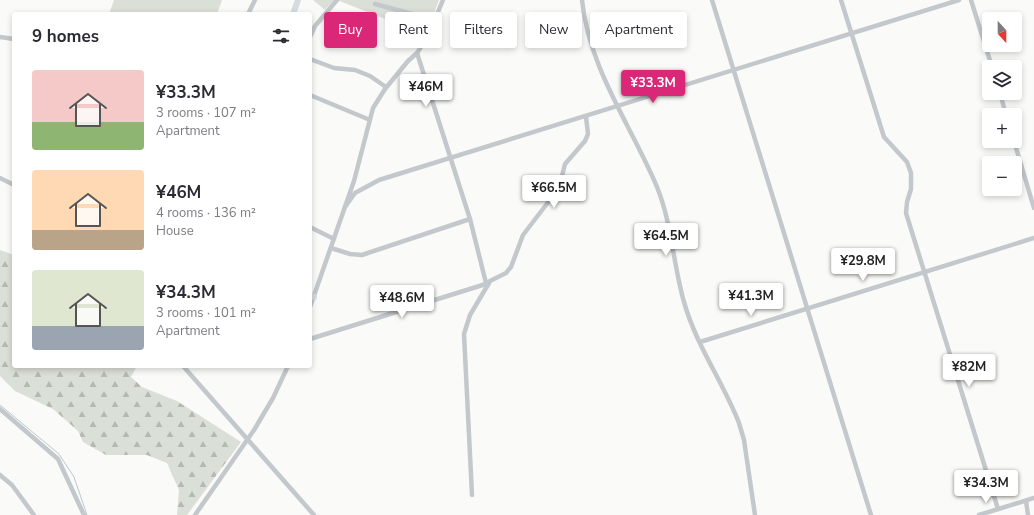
<!DOCTYPE html>
<meta charset="utf-8">
<style>
body{margin:0;font-family:"Nunito Sans",sans-serif;background:#f2f2f3;color:#2b2b33;height:100vh;display:flex;flex-direction:column;font-size:15px;white-space:nowrap}
*{box-sizing:border-box;margin:0}
p{font-size:13px;color:#7c7c81}
.icon{flex:none;width:22px;height:22px;fill:none;stroke:currentColor;stroke-width:2;stroke-linecap:round;stroke-linejoin:round}
.map{position:relative;flex:1;overflow:hidden}
.side{position:absolute;left:12px;top:12px;width:300px;height:356px;display:flex;flex-direction:column;background:#fff;border-radius:4px;box-shadow:0 2px 6px #0003}
.side>*{flex:none}
.banner{position:absolute;left:324px;top:12px;width:380px;height:36px;display:flex;gap:8px}
.needle{width:26px;rotate:159deg}
.buttons{position:absolute;left:982px;top:12px;display:grid;gap:8px}
.buttons a{display:grid;place-items:center;width:40px;height:40px;border-radius:4px;background:#fff;box-shadow:0 2px 6px #0003;font-size:20px}
.price{position:absolute;translate:-50% -34px;padding:0 9px;border-radius:4px;background:#fff;color:#222;font-size:13px;line-height:26px;filter:drop-shadow(0 1px 2px #0008)}
.price::after{content:'';position:absolute;left:50%;top:24px;width:12px;height:9px;margin-left:-6px;background:inherit;clip-path:polygon(0 0,100% 0,50% 100%)}
.price.on{background:#db2777;color:#fff}
ul{padding:0;list-style:none}
li{display:flex;align-items:center;gap:12px;height:100px;padding:0 20px}
li span{display:grid;place-items:center;flex:none;width:112px;height:80px;border-radius:4px;color:#555}
li>.icon{margin-inline-start:auto}
span .icon{width:48px;height:48px;fill:#fffc;stroke-width:1}
li b{font-size:17px}
h2{display:flex;justify-content:space-between;align-items:center;height:48px;padding:0 20px;font-size:17px}
.tag{padding:0 14px;border-radius:4px;background:#fff;box-shadow:0 2px 6px #0003;font-size:14px;line-height:36px}
.tag.on{background:#db2777;color:#fff}
.map>svg:first-child{display:block}
.grass{fill:#dadfd7}
.forest{fill:url(#forest-firs)}
.lines{fill:none;stroke-linecap:round;stroke-linejoin:round}
.stream{stroke:#bbc7cb;stroke-width:1}
.minor{stroke:#c3c8cc;stroke-width:4.5}
.major{stroke:#d6dbdf;stroke-width:6}
</style>
<div class="map">
<svg width="1034" height="515" viewBox="0 0 1034 515">
<defs>
<pattern id="forest-firs" width="22" height="20" patternUnits="userSpaceOnUse"><rect width="22" height="20" fill="#dadfd7"/><path d="M5 1l3.5 6h-7zM16 11l3.5 6h-7z" fill="#b4b9b4"/></pattern>
</defs>
<rect width="100%" height="100%" fill="#fafaf8"/>
<g class="grass">
<polygon points="114,0 222,0 217,14 109,14"/>
<polygon points="313,0 334,0 325,10"/>
<polygon points="337,0 439,0 426,35"/>
</g>
<polygon class="forest" points="0,250 14,255 14,366 137,366 131,377 142,387 177,401 241,442 187,515 177,515 179,490 167,463 147,455 106,455 83,442 78,431 53,409 15,391 0,376"/>
<g class="lines">
<polyline class="stream" points="0,405 59,454 74,477 87,515"/>
<g class="minor">
<path d="M582,0C589,69 631,125 657,187C672,224 673,264 684,302C696,345 723,382 739,423L744,440L755,515"/>
<polyline points="712,0 871,515"/>
<polyline points="841,0 884,137 907,162 911,173 911,189 907,202 906,213 998,509"/>
<polyline points="971,0 992,67"/>
<polyline points="375,4 435,20"/>
<polyline points="248,14 255,0"/>
<polyline points="0,37 14,39"/>
<polyline points="310,37 315,26 337,0"/>
<polyline points="417,53 470,219 486,283"/>
<polyline points="310,59 334,68 355,70 370,76 386,87"/>
<polyline points="1000,93 1006,115"/>
<polyline points="310,95 370,120"/>
<polyline points="1014,141 1034,208"/>
<polyline points="0,178 14,185"/>
<polyline points="345,207 355,193 379,180 959,0"/>
<polyline points="310,227 334,239"/>
<polyline points="331,248 350,254 362,255 470,219"/>
<polyline points="486,283 506,273 511,267 523,235 559,188 565,164 585,141 588,134 586,117"/>
<polyline points="310,307 354,181 373,108 385,89 408,61 417,53 428,36 443,0"/>
<polyline points="310,339 489,283"/>
<polyline points="700,342 1034,238"/>
<polyline points="183,366 314,515"/>
<polyline points="0,409 58,459 84,515"/>
<polyline points="0,475 12,485 34,515"/>
<polyline points="472,495 464,334 470,315 489,283"/>
<polyline points="1026,501 1028,515"/>
<polyline points="195,515 254,430 273,398 288,366"/>
<polyline points="979,515 1034,498"/>
</g>
<g class="major">
<polyline points="293,14 298,0"/>
<polyline points="310,296 314,297"/>
</g>
</g>
</svg>
<div class="buttons">
<a><svg class="needle" viewBox="-14 -14 28 28"><path d="M0-13l5 13h-10z" fill="#e53935"/><path d="M0 13l5-13h-10z" fill="#7c7c81"/></svg></a>
<a><svg class="icon" aria-label="layers" viewBox="0 0 24 24"><path d="M12 4l9 5-9 5-9-5zM3 14l9 5 9-5"/></svg></a>
<a>+</a>
<a>−</a>
</div>
<b class="price on" style="left:653px;top:104px">¥33.3M</b>
<b class="price" style="left:426px;top:108px">¥46M</b>
<b class="price" style="left:554px;top:209px">¥66.5M</b>
<b class="price" style="left:666px;top:257px">¥64.5M</b>
<b class="price" style="left:863px;top:282px">¥29.8M</b>
<b class="price" style="left:751px;top:317px">¥41.3M</b>
<b class="price" style="left:402px;top:319px">¥48.6M</b>
<b class="price" style="left:969px;top:388px">¥82M</b>
<b class="price" style="left:986px;top:504px">¥34.3M</b>
<div class="banner">
<a class="tag on">Buy</a>
<a class="tag">Rent</a>
<a class="tag">Filters</a>
<a class="tag">New</a>
<a class="tag">Apartment</a>
</div>
<section class="side">
<h2>9 homes<svg class="icon" aria-label="filters" viewBox="0 0 24 24"><path d="M4 7h16M4 17h16"/><circle cx="9" cy="7" r="2"/><circle cx="15" cy="17" r="2"/></svg></h2>
<ul>
<li><span style="background:linear-gradient(#f6c9c9 65%,#8fb573 0)"><svg class="icon" aria-label="home" viewBox="0 0 24 24"><path d="M3 11l9-7 9 7M6 9v11h12V9"/></svg></span><div><b>¥33.3M</b><p>3 rooms · 107 m²</p><p>Apartment</p></div></li>
<li><span style="background:linear-gradient(#ffd9b3 75%,#b9a48a 0)"><svg class="icon" aria-label="home" viewBox="0 0 24 24"><path d="M3 11l9-7 9 7M6 9v11h12V9"/></svg></span><div><b>¥46M</b><p>4 rooms · 136 m²</p><p>House</p></div></li>
<li><span style="background:linear-gradient(#dfe7d0 70%,#9aa5b1 0)"><svg class="icon" aria-label="home" viewBox="0 0 24 24"><path d="M3 11l9-7 9 7M6 9v11h12V9"/></svg></span><div><b>¥34.3M</b><p>3 rooms · 101 m²</p><p>Apartment</p></div></li>
</ul>
</section>
</div>
